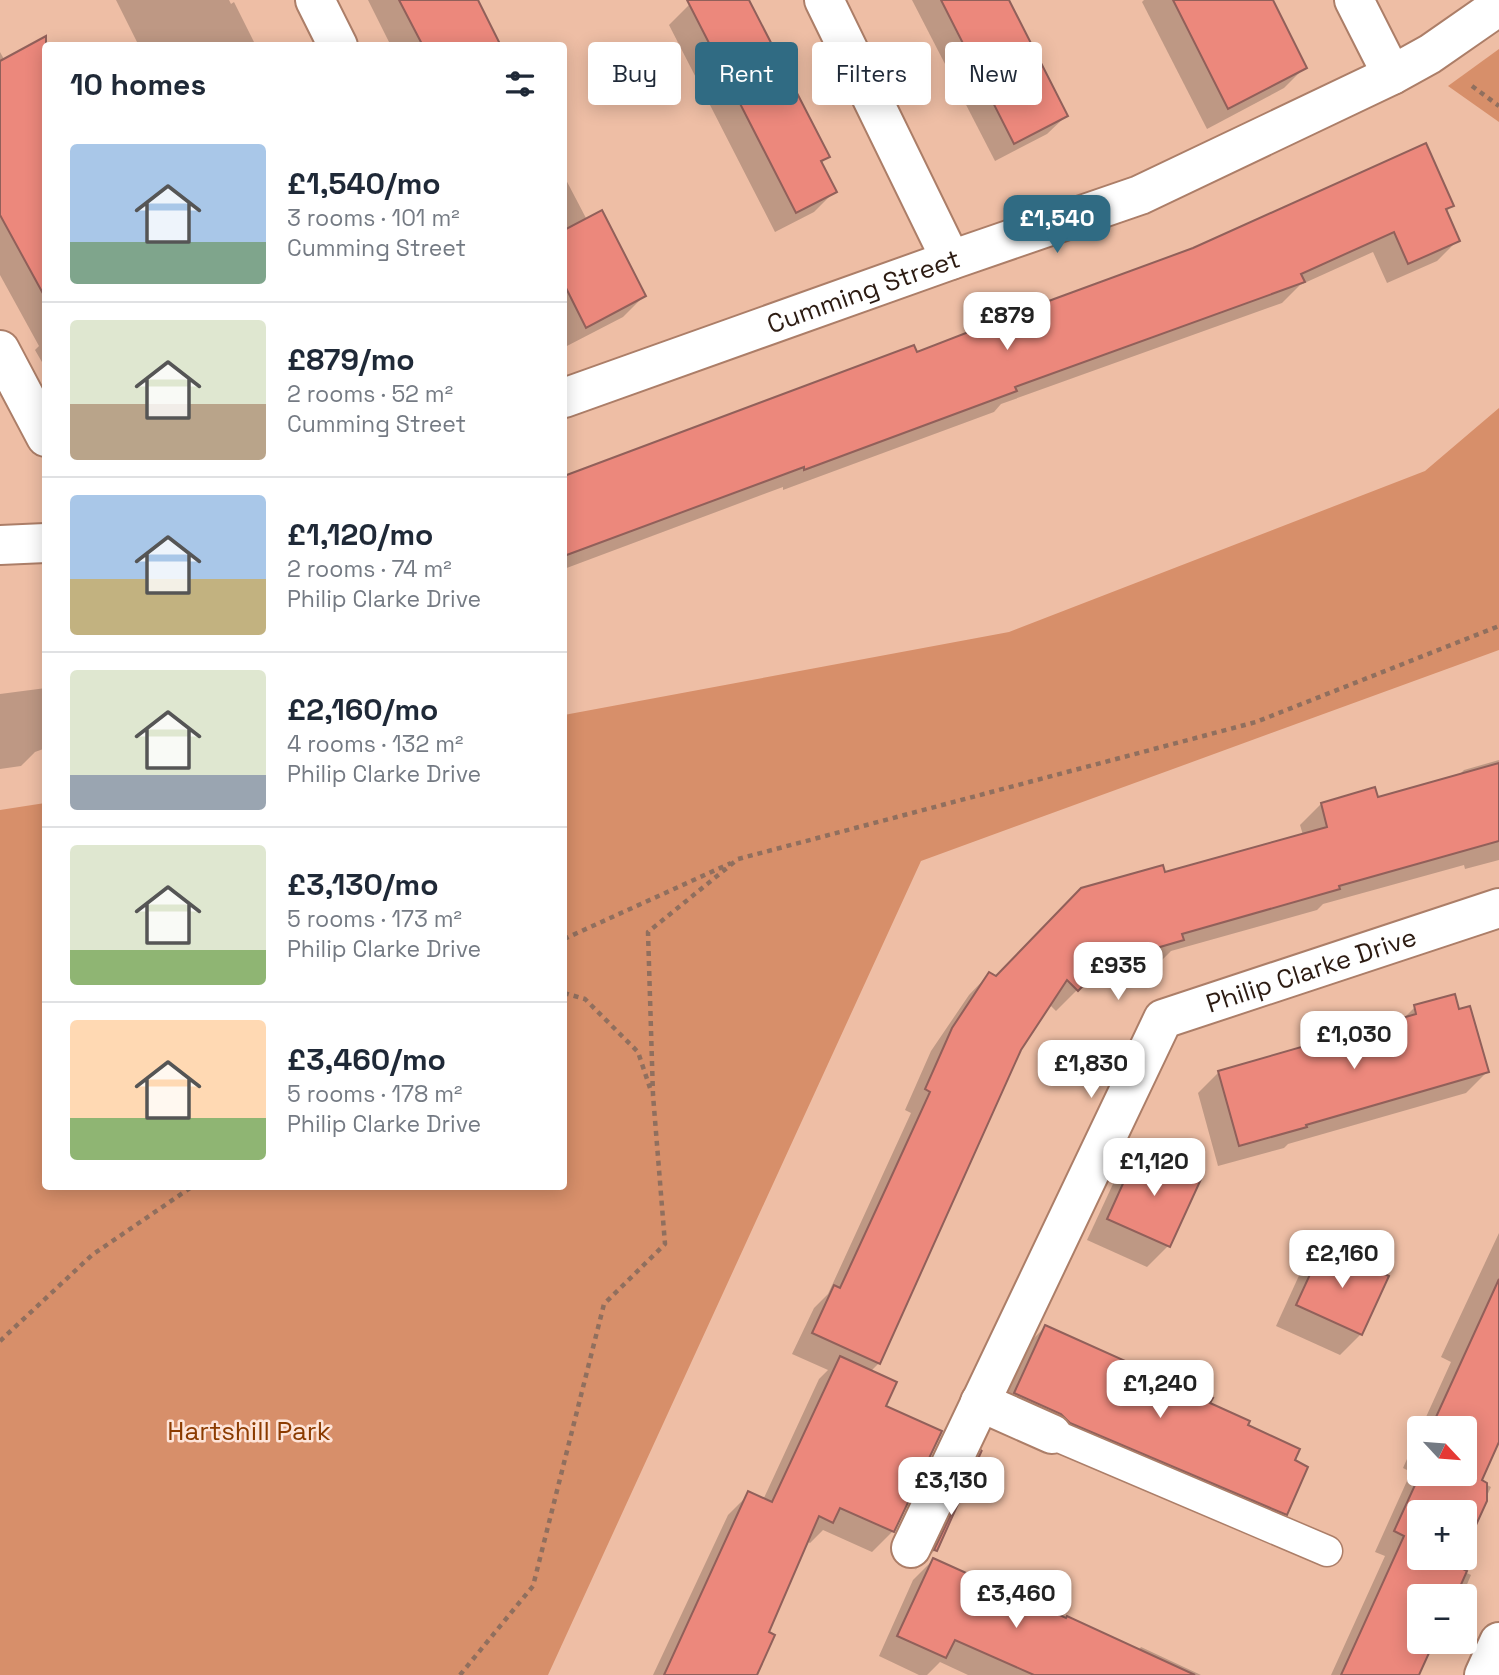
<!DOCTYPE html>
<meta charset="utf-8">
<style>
body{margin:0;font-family:"Space Grotesk",sans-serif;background:#f2f2f3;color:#1f2937;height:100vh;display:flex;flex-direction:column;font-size:26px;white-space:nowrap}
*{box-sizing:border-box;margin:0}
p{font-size:23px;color:#747a83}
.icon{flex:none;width:38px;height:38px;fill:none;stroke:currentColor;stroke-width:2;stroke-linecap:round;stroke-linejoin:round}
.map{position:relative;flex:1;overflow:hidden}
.drawer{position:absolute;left:42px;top:42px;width:525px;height:1148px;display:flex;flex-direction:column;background:#fff;border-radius:7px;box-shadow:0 4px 18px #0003}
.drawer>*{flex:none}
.hud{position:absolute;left:588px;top:42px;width:665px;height:63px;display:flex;gap:14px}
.needle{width:46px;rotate:116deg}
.controls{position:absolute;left:1407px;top:1416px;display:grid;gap:14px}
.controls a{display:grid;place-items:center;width:70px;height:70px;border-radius:7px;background:#fff;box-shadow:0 4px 18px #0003;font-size:35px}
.price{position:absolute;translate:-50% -60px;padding:0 16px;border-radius:14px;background:#fff;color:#222;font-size:23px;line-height:46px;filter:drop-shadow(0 2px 4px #0008)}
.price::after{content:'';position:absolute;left:50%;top:42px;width:21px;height:16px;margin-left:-10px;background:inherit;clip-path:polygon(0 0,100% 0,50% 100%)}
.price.on{background:#306b83;color:#fff}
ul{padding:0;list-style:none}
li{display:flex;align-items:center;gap:21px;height:175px;padding:0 28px}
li+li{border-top:2px solid #e0e1e3}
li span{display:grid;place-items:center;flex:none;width:196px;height:140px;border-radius:7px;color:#555}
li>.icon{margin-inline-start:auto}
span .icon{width:84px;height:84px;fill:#fffc;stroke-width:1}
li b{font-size:30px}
h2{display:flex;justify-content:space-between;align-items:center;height:84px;padding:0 28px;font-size:30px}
.pill{padding:0 24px;border-radius:7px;background:#fff;box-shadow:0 4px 18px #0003;font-size:24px;line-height:63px}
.pill.on{background:#306b83;color:#fff}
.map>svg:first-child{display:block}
.green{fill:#d78f6a}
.shadow{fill:#0003}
.building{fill:#ec887c;stroke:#91605a;stroke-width:2}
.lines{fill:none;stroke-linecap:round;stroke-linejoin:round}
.lane-casing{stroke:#ac7e68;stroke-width:33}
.street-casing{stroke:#ac7e68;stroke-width:42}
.path{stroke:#906f5e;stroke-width:4.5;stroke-dasharray:5 5;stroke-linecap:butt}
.lane{stroke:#fff;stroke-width:30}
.street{stroke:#fff;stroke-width:38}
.labels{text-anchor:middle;stroke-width:5;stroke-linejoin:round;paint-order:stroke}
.street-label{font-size:26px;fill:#2c1b12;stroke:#fee4d8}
.park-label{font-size:26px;fill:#8b3b00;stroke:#fee4d8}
</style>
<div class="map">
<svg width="1499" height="1675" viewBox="0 0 1499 1675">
<rect width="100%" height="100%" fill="#eebea5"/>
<g class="green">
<polygon points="1499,49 1499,122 1448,86"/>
<polygon points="1499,408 1499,650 921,861 548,1675 0,1675 0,810 45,803 46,1186 564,1186 564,715 1009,632 1425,471"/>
</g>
<g class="shadow">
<polygon points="116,0 229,0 231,4 234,2 256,46 139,46"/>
<polygon points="368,0 476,0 496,46 391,46"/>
<polygon points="698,0 747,0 828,156 821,164 835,191 814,212 775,232 669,25 690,4"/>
<polygon points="912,0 1007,0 1066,116 1047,134 995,161"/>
<polygon points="1144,0 1271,0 1305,67 1284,88 1207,129 1142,2"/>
<polygon points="0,52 32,109 46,143 46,369 35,350 39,346 0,275"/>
<polygon points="564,176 587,220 644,296 623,317 565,347"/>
<polygon points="1452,205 1446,212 1458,240 1437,261 1387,283 1373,252 1300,285 1282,303 1001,404 994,412 783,490 783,487 564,569 564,477 913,348 916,354"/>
<polygon points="46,688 46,748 35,752 21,766 0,769 0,694"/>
<polygon points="1499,760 1499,860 1465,869 1464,865 1323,904 1317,910 1171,951 1161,961 1084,983 1056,1011 1049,1004 1019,1049 879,1363 870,1372 884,1406 893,1531 872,1552 823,1530 810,1543 806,1541 766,1633 754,1675 653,1675 728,1515 749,1494 763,1500 819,1379 828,1370 792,1354 814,1308 828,1294 867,1209 911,1113 905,1110 931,1051 969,995 989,974 996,978 1164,874 1303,835 1300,825 1321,804 1377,799 1458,776 1464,770"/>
<polygon points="1415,1007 1458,1011 1487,1072 1466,1093 1288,1144 1284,1148 1218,1166 1198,1093 1219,1072 1402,1020"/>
<polygon points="1140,1150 1200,1178 1168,1246 1147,1267 1087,1240 1119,1171"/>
<polygon points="1499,1233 1499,1438 1479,1481 1491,1487 1465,1544 1465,1512 1419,1512 1419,1558 1459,1558 1454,1567 1471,1575 1462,1596 1419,1596 1419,1642 1439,1642 1427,1654 1417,1675 1331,1675 1385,1556 1375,1552 1411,1472 1403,1468 1419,1432 1419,1474 1465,1474 1465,1428 1421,1428 1451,1362 1441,1357"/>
<polygon points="1323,1248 1361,1334 1340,1355 1276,1326 1302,1269"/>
<polygon points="1045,1327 1208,1404 1246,1425 1293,1461 1285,1514 1264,1535 994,1414 1024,1348"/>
<polygon points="977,1458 935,1550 915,1570 962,1473"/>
<polygon points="933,1560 1138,1651 1141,1647 1201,1675 968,1675 940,1662 927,1675 919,1675 879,1656 913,1580"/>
</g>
<g class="building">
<polygon points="399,0 478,0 501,46 423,46"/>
<polygon points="687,0 749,0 830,157 821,161 837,192 796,213"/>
<polygon points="941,0 1009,0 1068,116 1014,144"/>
<polygon points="1173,0 1273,0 1307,68 1228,109"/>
<polygon points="46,36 46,299 0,215 0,61"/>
<polygon points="1426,143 1454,206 1446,209 1460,241 1408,264 1394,232 1301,274 1305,282 1015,387 1017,391 804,470 804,467 564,556 564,476 914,345 917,352 1054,299 1193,248"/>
<polygon points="602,210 646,296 586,328 564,284 564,230"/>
<polygon points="1499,763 1499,841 1339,886 1340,889 1182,934 1184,940 1105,963 1078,991 1067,980 1021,1050 880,1364 812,1333 834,1285 840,1288 887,1186 930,1092 925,1089 952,1028 989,972 996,976 1081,888 1163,865 1165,872 1327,827 1321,803 1375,787 1378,797"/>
<polygon points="1455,994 1459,1009 1470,1006 1489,1072 1306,1125 1307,1127 1239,1146 1218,1071 1416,1014 1414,1005"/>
<polygon points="1139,1148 1202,1177 1170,1247 1107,1219"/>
<polygon points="1323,1246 1389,1276 1362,1335 1296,1305"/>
<polygon points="1499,1279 1499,1442 1482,1480 1487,1483 1487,1501 1465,1549 1465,1512 1419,1512 1419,1558 1461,1558 1457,1566 1467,1571 1456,1596 1419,1596 1419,1642 1434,1642 1419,1675 1341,1675 1404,1536 1394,1531 1420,1474 1465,1474 1465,1428 1431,1428"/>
<polygon points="1045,1325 1145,1370 1146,1367 1213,1398 1210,1403 1250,1421 1248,1425 1300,1449 1295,1460 1308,1467 1287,1515 1070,1423 1061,1414 1014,1393"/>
<polygon points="840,1356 897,1382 886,1406 942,1431 894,1532 840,1508 833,1523 819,1516 769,1632 775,1635 757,1675 664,1675 748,1491 772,1502"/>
<polygon points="982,1450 937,1551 934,1550"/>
<polygon points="933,1558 1066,1618 1067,1616 1195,1675 1034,1675 955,1640 946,1658 897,1636"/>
</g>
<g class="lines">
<g class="lane-casing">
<polyline id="lane" points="1052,1434 1327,1551"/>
</g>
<g class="street-casing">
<g id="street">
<polyline points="315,0 338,46"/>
<polyline points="824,0 951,260"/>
<polyline points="1354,0 1392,75"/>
<polyline points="0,350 46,437"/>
<path id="s1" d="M564,398L951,260L1140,195L1392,75L1430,54L1499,6"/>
<polyline points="0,545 46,543"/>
<polyline points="980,1402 1052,1434"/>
<path id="s2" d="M911,1548L1163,1019L1499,908"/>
<polyline points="1484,1675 1499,1642"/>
</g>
</g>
<g class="path">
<polyline points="1472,86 1499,106"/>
<polyline points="564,939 731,863"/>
<polyline points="564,993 585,999 638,1052 650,1088"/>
<polyline points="0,1341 92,1255 193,1186"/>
<polyline points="460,1675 533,1586 604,1304 665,1244 653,1095 648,932 738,859 1256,722 1499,626"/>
</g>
<use href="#lane" class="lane"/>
<use href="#street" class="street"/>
</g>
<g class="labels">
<g class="street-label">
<text dy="9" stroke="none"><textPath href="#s1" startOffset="318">Cumming Street</textPath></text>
<text dy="9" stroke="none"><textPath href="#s2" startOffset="742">Philip Clarke Drive</textPath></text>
</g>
<g class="park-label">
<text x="249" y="1440">Hartshill Park</text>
</g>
</g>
</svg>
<div class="controls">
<a><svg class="needle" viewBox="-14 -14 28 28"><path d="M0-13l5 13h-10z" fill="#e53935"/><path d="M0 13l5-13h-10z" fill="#747a83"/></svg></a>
<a>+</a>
<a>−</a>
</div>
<b class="price on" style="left:1057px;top:255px">£1,540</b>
<b class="price" style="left:1007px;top:352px">£879</b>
<b class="price" style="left:1118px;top:1002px">£935</b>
<b class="price" style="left:1354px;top:1071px">£1,030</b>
<b class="price" style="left:1091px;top:1100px">£1,830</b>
<b class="price" style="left:1154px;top:1198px">£1,120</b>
<b class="price" style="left:1342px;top:1290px">£2,160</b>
<b class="price" style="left:1160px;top:1420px">£1,240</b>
<b class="price" style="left:951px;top:1517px">£3,130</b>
<b class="price" style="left:1016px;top:1630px">£3,460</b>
<div class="hud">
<a class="pill">Buy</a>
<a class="pill on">Rent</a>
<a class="pill">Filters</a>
<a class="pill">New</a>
</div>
<section class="drawer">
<h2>10 homes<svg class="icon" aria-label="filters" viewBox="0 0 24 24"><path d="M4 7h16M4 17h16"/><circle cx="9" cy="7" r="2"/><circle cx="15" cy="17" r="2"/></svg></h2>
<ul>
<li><span style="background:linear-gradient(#a9c7e8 70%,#7fa58c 0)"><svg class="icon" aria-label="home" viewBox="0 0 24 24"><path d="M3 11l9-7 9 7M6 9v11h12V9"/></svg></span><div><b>£1,540/mo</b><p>3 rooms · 101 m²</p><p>Cumming Street</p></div></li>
<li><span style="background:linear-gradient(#dfe7d0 60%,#b9a48a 0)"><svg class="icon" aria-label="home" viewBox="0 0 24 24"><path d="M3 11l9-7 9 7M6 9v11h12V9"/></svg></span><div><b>£879/mo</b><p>2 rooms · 52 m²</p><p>Cumming Street</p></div></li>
<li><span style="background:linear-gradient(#a9c7e8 60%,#c2b280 0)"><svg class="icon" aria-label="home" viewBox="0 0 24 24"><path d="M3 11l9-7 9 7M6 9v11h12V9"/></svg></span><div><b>£1,120/mo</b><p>2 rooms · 74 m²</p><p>Philip Clarke Drive</p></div></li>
<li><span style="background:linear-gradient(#dfe7d0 75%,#9aa5b1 0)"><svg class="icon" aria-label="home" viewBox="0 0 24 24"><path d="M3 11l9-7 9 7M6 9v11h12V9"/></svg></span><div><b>£2,160/mo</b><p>4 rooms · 132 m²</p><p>Philip Clarke Drive</p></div></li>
<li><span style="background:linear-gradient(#dfe7d0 75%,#8fb573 0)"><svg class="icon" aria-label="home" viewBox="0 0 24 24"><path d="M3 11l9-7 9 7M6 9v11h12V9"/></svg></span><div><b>£3,130/mo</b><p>5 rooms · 173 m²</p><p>Philip Clarke Drive</p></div></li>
<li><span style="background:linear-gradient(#ffd9b3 70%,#8fb573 0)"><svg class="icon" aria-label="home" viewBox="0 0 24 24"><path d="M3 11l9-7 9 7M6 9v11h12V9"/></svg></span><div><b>£3,460/mo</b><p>5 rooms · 178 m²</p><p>Philip Clarke Drive</p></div></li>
</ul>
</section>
</div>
